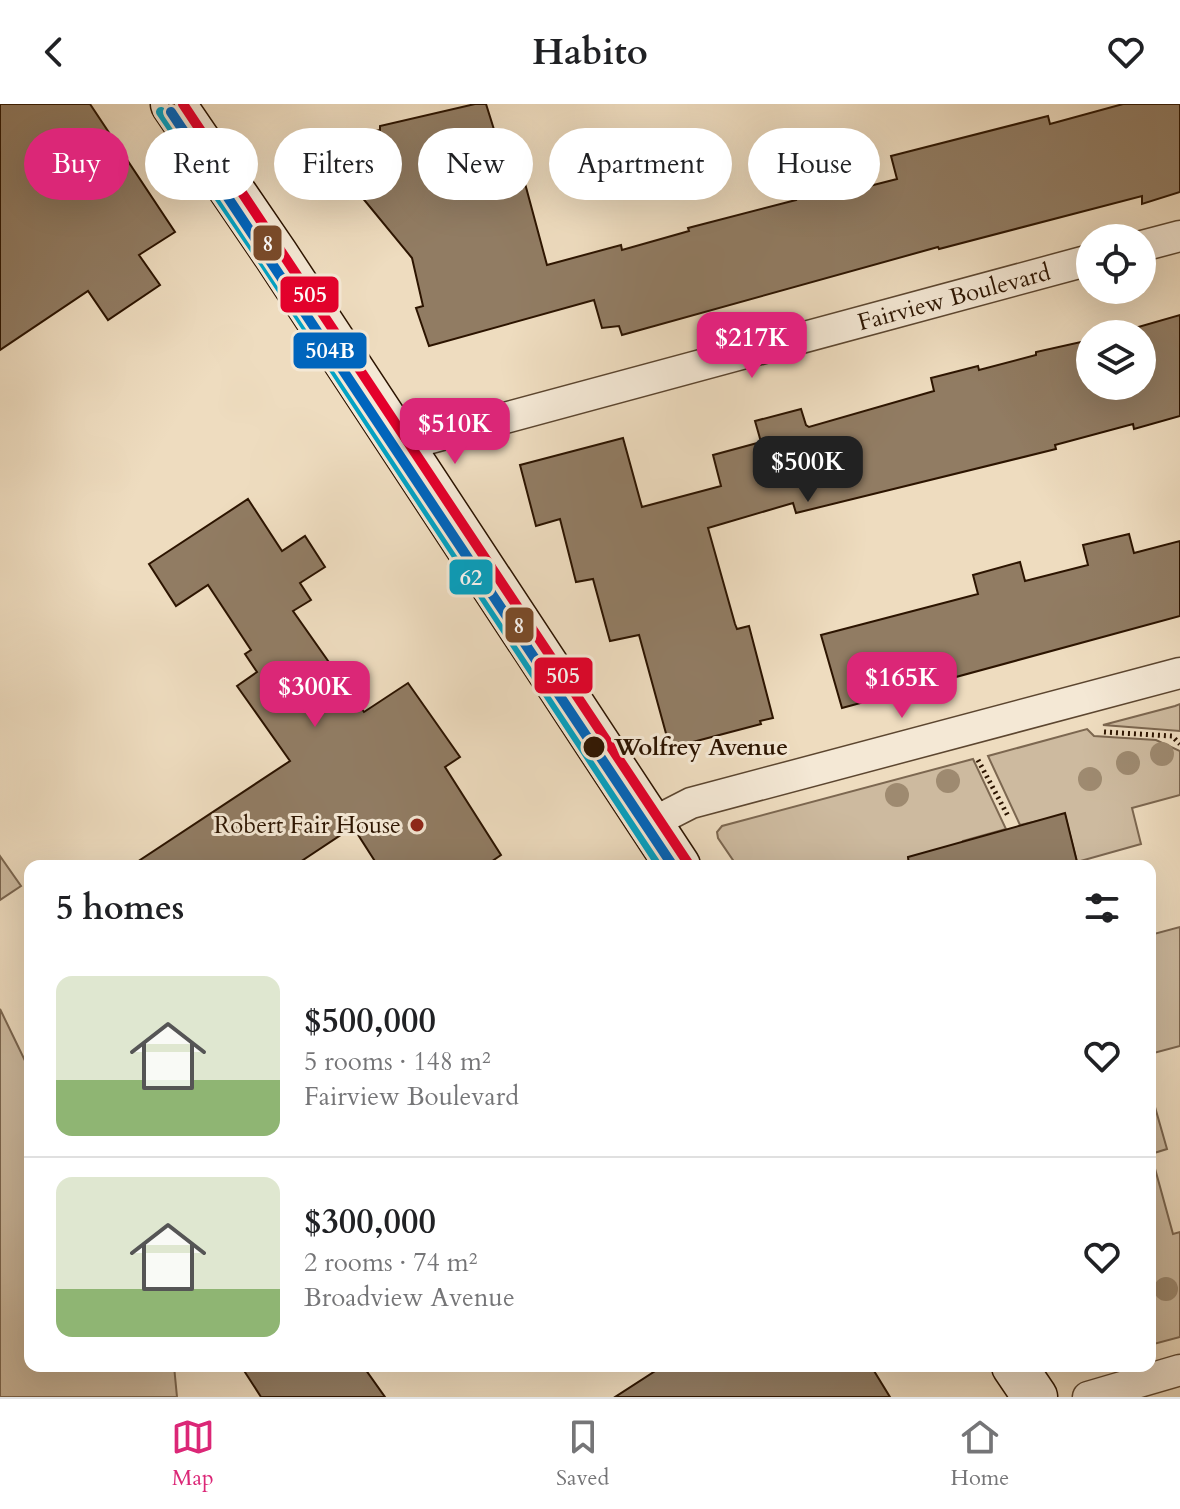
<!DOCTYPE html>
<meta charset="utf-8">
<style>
body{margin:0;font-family:Cardo,serif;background:#f2f2f2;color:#202124;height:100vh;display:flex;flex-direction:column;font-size:30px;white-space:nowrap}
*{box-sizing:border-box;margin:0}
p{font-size:26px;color:#757577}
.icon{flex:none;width:44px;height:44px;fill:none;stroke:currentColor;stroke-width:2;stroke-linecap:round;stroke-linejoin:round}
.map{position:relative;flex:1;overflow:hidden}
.panel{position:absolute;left:24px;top:756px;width:1132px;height:512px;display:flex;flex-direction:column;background:#fff;border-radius:16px;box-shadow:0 8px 32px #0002}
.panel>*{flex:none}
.guide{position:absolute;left:24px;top:24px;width:1132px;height:72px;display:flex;gap:16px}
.fabs{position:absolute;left:1076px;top:120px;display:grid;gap:16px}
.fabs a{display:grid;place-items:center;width:80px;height:80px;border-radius:50%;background:#fff;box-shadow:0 8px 32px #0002;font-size:40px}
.price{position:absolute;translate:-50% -68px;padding:0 18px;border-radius:16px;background:#db2777;color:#fff;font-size:26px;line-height:52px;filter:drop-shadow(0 2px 4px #0008)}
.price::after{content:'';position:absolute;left:50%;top:48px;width:24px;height:18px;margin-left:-12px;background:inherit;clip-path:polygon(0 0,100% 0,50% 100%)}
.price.active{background:#222;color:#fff}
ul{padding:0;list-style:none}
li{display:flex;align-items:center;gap:24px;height:200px;padding:0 32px}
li+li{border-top:2px solid #e0e0e0}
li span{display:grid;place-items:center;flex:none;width:224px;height:160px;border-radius:16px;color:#555}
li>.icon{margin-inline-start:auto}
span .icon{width:96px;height:96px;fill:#fffc;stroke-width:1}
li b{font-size:34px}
h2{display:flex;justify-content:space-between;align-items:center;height:96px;padding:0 32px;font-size:34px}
.pill{padding:0 28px;border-radius:36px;background:#fff;box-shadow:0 8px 32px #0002;font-size:28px;line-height:72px}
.pill.active{background:#db2777;color:#fff}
header{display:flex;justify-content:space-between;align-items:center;height:104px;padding:0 32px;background:#fff;font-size:36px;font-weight:600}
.menu{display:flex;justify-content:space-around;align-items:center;height:112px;border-top:2px solid #e0e0e0;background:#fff;font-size:22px;color:#757577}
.menu a{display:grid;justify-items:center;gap:4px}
.menu .active{color:#db2777}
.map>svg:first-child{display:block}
.green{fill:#cdba9f;stroke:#7c6750;stroke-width:2}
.building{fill:#917c63;stroke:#2c1400;stroke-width:2}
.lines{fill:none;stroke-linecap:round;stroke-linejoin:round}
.street-casing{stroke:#5c4630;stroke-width:33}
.secondary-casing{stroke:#2c1400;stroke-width:47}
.path{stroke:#2c1400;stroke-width:5;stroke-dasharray:2 4;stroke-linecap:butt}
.street{stroke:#f4e8d5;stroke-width:30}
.secondary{stroke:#f4e8d5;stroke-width:44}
.bus-1-casing{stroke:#f4e8d5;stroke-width:16}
.bus-2-casing{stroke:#f4e8d5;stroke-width:16}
.bus-1{stroke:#7a4b2a;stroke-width:10}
.bus-2{stroke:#02a2c4;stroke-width:10}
.tram-1-casing{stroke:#f4e8d5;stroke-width:16}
.tram-2-casing{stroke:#f4e8d5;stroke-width:16}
.tram-1{stroke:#e4002b;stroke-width:10}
.tram-2{stroke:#0065bd;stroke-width:10}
.tree{fill:#9e8a70}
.stop-dot{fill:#2c1400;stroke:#f4e8d5;stroke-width:3}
.poi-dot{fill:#8f2418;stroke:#f4e8d5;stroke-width:3}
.labels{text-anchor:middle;stroke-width:6;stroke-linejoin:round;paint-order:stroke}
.street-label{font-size:24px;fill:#2c1400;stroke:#f4e8d5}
.stop-label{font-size:24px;font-weight:bold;fill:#2c1400;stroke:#f4e8d5;text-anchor:start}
.poi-label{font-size:24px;fill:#2c1400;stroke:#f4e8d5;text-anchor:end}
.line-badge{stroke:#f4e8d5;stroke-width:3}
.badge-label{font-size:22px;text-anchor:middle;font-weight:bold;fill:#fff}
</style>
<header><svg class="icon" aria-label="back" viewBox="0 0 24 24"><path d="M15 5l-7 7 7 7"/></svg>Habito<svg class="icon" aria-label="heart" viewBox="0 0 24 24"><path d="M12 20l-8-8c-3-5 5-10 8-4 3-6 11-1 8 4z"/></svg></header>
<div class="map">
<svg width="1180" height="1293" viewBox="0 0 1180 1293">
<rect width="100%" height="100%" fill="#eedcbf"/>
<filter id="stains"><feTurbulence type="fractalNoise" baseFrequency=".0025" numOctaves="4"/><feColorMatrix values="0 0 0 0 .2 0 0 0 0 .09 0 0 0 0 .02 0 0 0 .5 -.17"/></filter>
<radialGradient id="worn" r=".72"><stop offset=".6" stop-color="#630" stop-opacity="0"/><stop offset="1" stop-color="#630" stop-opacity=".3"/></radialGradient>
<g class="green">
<polygon points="1180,600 1180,627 1103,621 1175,602"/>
<polygon points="1087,625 1094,632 1156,636 1180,647 1180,691 1132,704 1141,740 1077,758 1065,711 1020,721 988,652"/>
<polygon points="973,655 1006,725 963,737 969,762 737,762 718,734 717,728 722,722"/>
<polygon points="0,752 21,782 0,796"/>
<polygon points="1180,823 1180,942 1150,950 1150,831"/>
<polygon points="0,905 30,967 30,1262 174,1262 177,1293 0,1293"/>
<polygon points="1155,1003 1167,1045 1151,1050 1173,1130 1180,1128 1180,1233 1150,1241 1150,1005"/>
</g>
<g class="building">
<polygon points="0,0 90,0 175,128 139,151 160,181 108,216 88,187 0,246"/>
<polygon points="475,0 486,0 502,51 516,46 547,161 621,141 622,146 689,127 688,124 796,96 794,90 835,78 838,90 897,75 891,52 1048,12 1050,20 1123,0 1180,0 1180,88 1142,100 1142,92 939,145 938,143 622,231 619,222 602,224 594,196 429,242 416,204 423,202 412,154 319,41 380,26 380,22"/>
<polygon points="1180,211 1180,312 1134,325 1133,320 1055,341 1056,345 796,409 793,399 708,424 735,520 737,525 749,522 773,614 760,617 761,620 670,644 639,531 610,537 593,475 576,478 560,415 536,422 520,361 623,334 642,403 721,382 713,351 761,338 755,317 801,305 806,321 809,323 934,287 931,274 978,262 979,266 1036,251 1036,248 1090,236 1090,282 1142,282 1142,230 1114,230"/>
<polygon points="248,395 282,447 305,432 325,463 300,479 311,496 293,507 364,608 408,579 460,653 445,663 501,751 485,762 378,762 353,723 294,762 131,762 290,657 237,582 257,568 245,550 251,546 208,481 176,502 149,460"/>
<polygon points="1129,430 1134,449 1180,437 1180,512 842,604 821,531 978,490 973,471 1020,458 1025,477 1088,461 1083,441"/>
<polygon points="1065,709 1078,762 909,762 908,753"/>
<polygon points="241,1262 363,1262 385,1293 261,1293"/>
<polygon points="663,1262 871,1262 890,1293 615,1293"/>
</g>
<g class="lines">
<g class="street-casing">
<g id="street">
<polyline points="1142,142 1180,132"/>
<polyline points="401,342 1090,156"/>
<polyline points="650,720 691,699 1180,569"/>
<polyline points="1088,1293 1180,1266"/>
</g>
</g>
<g class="secondary-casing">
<g id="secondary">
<polyline points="173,0 276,151 678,762"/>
<polyline points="1014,1262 1035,1293"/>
</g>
</g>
<g class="path">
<polyline points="1104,628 1172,632 1180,640"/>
<polyline points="978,656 1008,712"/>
</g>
<use href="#street" class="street"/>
<use href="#secondary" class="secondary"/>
<g class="bus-1-casing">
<polyline id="bus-1" points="173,0 276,151 678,762"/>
</g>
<g class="bus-2-casing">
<polyline id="bus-2" points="161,8 264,159 661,762"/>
</g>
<use href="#bus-1" class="bus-1"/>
<use href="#bus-2" class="bus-2"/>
<g class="tram-1-casing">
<polyline id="tram-1" points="183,0 690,762"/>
</g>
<g class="tram-2-casing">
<polyline id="tram-2" points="171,8 673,762"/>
</g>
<use href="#tram-1" class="tram-1"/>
<use href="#tram-2" class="tram-2"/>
</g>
<g class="tree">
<circle cx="1162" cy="650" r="12"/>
<circle cx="1128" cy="659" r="12"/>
<circle cx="1090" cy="675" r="12"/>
<circle cx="948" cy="677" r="12"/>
<circle cx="897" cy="691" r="12"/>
<circle cx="1166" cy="1185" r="12"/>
</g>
<circle class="stop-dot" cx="594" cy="643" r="12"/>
<circle class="poi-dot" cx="417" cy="721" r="8"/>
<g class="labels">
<g class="street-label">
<text transform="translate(954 193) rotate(-15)" y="8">Fairview Boulevard</text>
</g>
<g class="stop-label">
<text x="614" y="651">Wolfrey Avenue</text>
</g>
<g class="poi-label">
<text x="401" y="729">Robert Fair House</text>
</g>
</g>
<g class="line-badge">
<rect x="252" y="120" width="31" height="38" rx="8" fill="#7a4b2a"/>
<rect x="279" y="171" width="61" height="39" rx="8" fill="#e4002b"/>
<rect x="292" y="227" width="76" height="39" rx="8" fill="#0065bd"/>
<rect x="448" y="454" width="46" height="38" rx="8" fill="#02a2c4"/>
<rect x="504" y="502" width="31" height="38" rx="8" fill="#7a4b2a"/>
<rect x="533" y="552" width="61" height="39" rx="8" fill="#e4002b"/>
</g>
<g class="badge-label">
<text x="268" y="147">8</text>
<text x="310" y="198">505</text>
<text x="330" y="254">504B</text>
<text x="471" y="481">62</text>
<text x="519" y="529">8</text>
<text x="563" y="579">505</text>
</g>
<rect width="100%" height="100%" filter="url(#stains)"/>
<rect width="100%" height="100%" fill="url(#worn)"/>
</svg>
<div class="fabs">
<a><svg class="icon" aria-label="locate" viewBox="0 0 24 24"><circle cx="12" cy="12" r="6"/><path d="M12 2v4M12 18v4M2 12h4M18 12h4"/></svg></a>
<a><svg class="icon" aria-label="layers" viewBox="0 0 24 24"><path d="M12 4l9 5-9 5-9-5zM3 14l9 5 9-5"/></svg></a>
</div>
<b class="price" style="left:752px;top:276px">$217K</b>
<b class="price" style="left:455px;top:362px">$510K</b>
<b class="price active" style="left:808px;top:400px">$500K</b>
<b class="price" style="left:902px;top:616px">$165K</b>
<b class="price" style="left:315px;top:625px">$300K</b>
<div class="guide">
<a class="pill active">Buy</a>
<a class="pill">Rent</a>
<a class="pill">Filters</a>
<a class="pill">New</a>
<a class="pill">Apartment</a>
<a class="pill">House</a>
</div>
<section class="panel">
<h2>5 homes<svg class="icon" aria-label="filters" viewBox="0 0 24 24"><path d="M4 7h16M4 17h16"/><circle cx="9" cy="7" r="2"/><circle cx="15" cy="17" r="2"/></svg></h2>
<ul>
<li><span style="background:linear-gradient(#dfe7d0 65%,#8fb573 0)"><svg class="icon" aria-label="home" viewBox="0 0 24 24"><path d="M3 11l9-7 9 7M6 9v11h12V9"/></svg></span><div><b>$500,000</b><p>5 rooms · 148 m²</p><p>Fairview Boulevard</p></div><svg class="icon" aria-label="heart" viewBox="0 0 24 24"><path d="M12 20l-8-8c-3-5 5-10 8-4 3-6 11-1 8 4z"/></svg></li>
<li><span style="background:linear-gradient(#dfe7d0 70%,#8fb573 0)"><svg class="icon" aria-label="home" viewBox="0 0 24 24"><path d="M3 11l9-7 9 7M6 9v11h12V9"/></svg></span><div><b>$300,000</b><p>2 rooms · 74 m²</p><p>Broadview Avenue</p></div><svg class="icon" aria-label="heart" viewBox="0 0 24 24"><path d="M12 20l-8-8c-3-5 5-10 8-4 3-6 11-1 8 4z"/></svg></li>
</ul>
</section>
</div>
<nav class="menu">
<a class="active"><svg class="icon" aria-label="map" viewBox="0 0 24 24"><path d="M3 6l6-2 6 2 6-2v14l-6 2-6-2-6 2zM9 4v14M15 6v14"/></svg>Map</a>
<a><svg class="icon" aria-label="saved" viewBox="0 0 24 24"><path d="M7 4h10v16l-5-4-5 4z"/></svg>Saved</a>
<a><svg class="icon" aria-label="home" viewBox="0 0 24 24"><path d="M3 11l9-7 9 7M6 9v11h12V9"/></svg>Home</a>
</nav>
